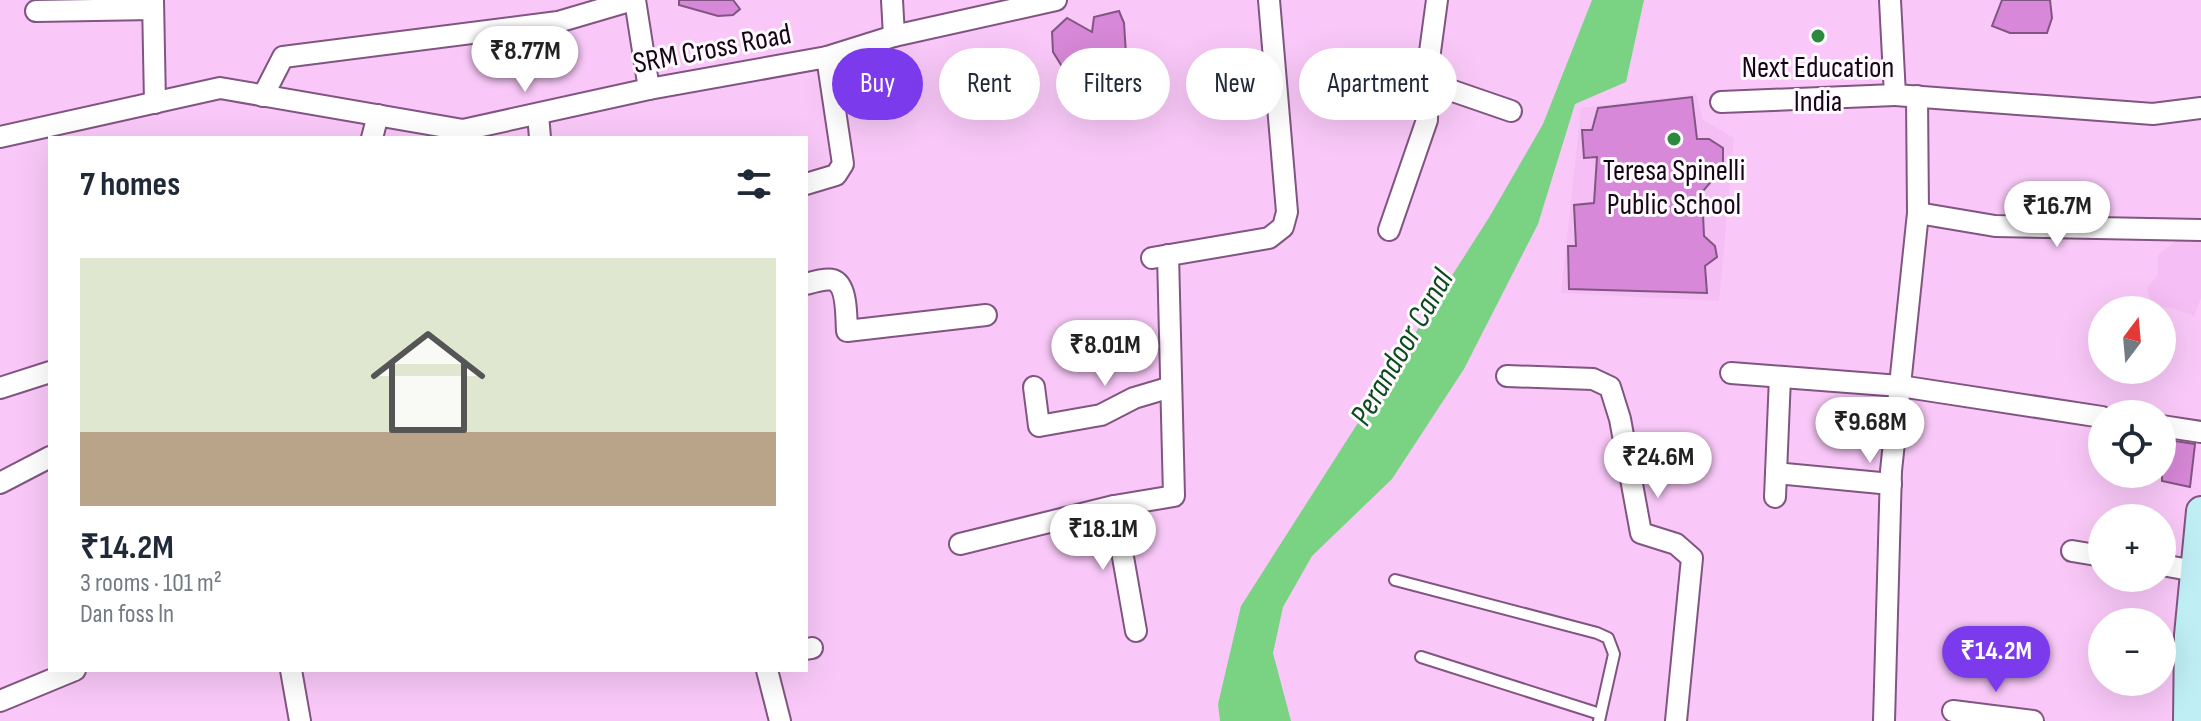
<!DOCTYPE html>
<meta charset="utf-8">
<style>
body{margin:0;font-family:"Sofia Sans Condensed",sans-serif;background:#f2f2f3;color:#1f2937;height:100vh;display:flex;flex-direction:column;font-size:30px;white-space:nowrap}
*{box-sizing:border-box;margin:0}
p{font-size:26px;color:#747a83}
.icon{flex:none;width:44px;height:44px;fill:none;stroke:currentColor;stroke-width:2;stroke-linecap:round;stroke-linejoin:round}
.map{position:relative;flex:1;overflow:hidden}
.details{position:absolute;left:48px;top:136px;width:760px;height:536px;display:flex;flex-direction:column;background:#fff;border-radius:0px;box-shadow:0 8px 32px #0002}
.details>*{flex:none}
.guide{position:absolute;left:832px;top:48px;width:760px;height:72px;display:flex;gap:16px}
.needle{width:52px;rotate:16deg}
.controls{position:absolute;left:2088px;top:296px;display:grid;gap:16px}
.controls a{display:grid;place-items:center;width:88px;height:88px;border-radius:50%;background:#fff;box-shadow:0 8px 32px #0002;font-size:40px}
.price{position:absolute;translate:-50% -68px;padding:0 18px;border-radius:28px;background:#fff;color:#222;font-size:26px;line-height:52px;filter:drop-shadow(0 2px 4px #0008)}
.price::after{content:'';position:absolute;left:50%;top:48px;width:24px;height:18px;margin-left:-12px;background:inherit;clip-path:polygon(0 0,100% 0,50% 100%)}
.price.current{background:#7c3aed;color:#fff}
ul{padding:0;list-style:none}
li{display:grid;align-content:center;gap:16px;height:424px;padding:0 32px}
li+li{border-top:2px solid #e0e1e3}
li span{display:grid;place-items:center;height:248px;border-radius:0px;color:#555}
li>.icon{margin-inline-start:auto}
span .icon{width:144px;height:144px;fill:#fffc;stroke-width:1}
li b{font-size:34px}
h2{display:flex;justify-content:space-between;align-items:center;height:96px;padding:0 32px;font-size:34px}
.chip{padding:0 28px;border-radius:36px;background:#fff;box-shadow:0 8px 32px #0002;font-size:28px;line-height:72px}
.chip.current{background:#7c3aed;color:#fff}
.map>svg:first-child{display:block}
.built{fill:#f5bef5}
.water{fill:#79d383}
.building{fill:#d888d8;stroke:#815581;stroke-width:2}
.lines{fill:none;stroke-linecap:round;stroke-linejoin:round}
.service-casing{stroke:#805580;stroke-width:14}
.minor-casing{stroke:#805580;stroke-width:24}
.secondary-casing{stroke:#805580;stroke-width:32}
.service{stroke:#fff;stroke-width:10}
.minor{stroke:#fff;stroke-width:20}
.secondary{stroke:#bfeef4;stroke-width:28}
.poi-dot{fill:#2b8a3d;stroke:#fffaff;stroke-width:3}
.labels{text-anchor:middle;stroke-width:6;stroke-linejoin:round;paint-order:stroke}
.street-label{font-size:30px;fill:#150515;stroke:#fffaff}
.poi-label{font-size:30px;fill:#150515;stroke:#fffaff}
.water-label{font-size:32px;font-style:italic;fill:#0a4d1a;stroke:#fffaff}
</style>
<div class="map">
<svg width="2201" height="721" viewBox="0 0 2201 721">
<rect width="100%" height="100%" fill="#f9c8f8"/>
<g class="built">
<polygon points="1696,94 1703,120 1734,138 1719,301 1561,293 1581,108"/>
<polygon points="2188,231 2201,236 2201,298 2194,316 2173,308 2151,307 2147,288 2158,275 2158,255"/>
</g>
<polygon class="water" points="1592,0 1644,0 1626,82 1575,104 1538,224 1464,369 1392,479 1312,556 1283,607 1273,653 1291,721 1220,721 1218,704 1241,606 1490,216 1543,124"/>
<g class="building">
<polygon points="679,0 733,0 740,9 733,15 718,16 679,5"/>
<polygon points="2002,0 2050,0 2052,18 2047,33 2010,33 1992,26"/>
<polygon points="1119,11 1124,23 1129,101 1119,105 1098,107 1097,70 1063,68 1053,52 1052,32 1067,18 1092,32 1094,17"/>
<polygon points="1692,97 1697,139 1709,139 1723,148 1723,168 1702,192 1704,236 1715,246 1717,257 1705,266 1707,293 1569,289 1568,246 1576,246 1574,205 1594,203 1597,157 1584,158 1582,130 1592,130 1598,108"/>
<polygon points="2162,439 2195,444 2190,487 2162,481"/>
</g>
<g class="lines">
<g class="service-casing">
<g id="service">
<polyline points="1395,580 1597,633 1608,638 1614,654 1599,721"/>
<polyline points="1421,657 1600,714"/>
</g>
</g>
<g class="minor-casing">
<g id="minor">
<polyline points="153,0 155,103"/>
<polyline points="635,0 649,89"/>
<polyline points="892,0 894,36"/>
<polyline points="36,11 153,9"/>
<polyline points="1427,74 1450,90 1511,111"/>
<polyline points="1895,95 2153,114 2201,108"/>
<polyline points="263,96 283,57 558,22 633,0"/>
<polyline points="1721,102 1895,95 1890,0"/>
<polyline points="538,114 540,138"/>
<polyline points="0,137 220,88 463,130 649,89 827,57 894,36 1056,0"/>
<polyline points="372,138 378,115"/>
<polyline points="806,184 836,175 843,164 827,57"/>
<polyline points="1918,213 1995,226 2201,230"/>
<polyline points="1389,230 1427,120 1427,74 1437,0"/>
<polyline points="1152,258 1269,238 1283,227 1287,212 1269,0"/>
<path d="M806,284C813,282 826,278 833,280C848,285 846,319 847,331L986,315"/>
<polyline points="1731,373 1900,386 2102,417"/>
<polyline points="1507,376 1593,379 1610,387 1620,419 1641,533 1676,544 1692,558 1676,721"/>
<polyline points="1034,387 1039,426 1101,415 1134,398 1171,387"/>
<polyline points="0,388 50,372"/>
<polyline points="2162,426 2201,432"/>
<polyline points="1776,473 1891,484"/>
<polyline points="0,483 50,457"/>
<polyline points="1775,497 1780,377"/>
<polyline points="1114,506 1136,631"/>
<polyline points="960,544 1114,506 1174,496 1168,255"/>
<polyline points="2072,551 2102,556"/>
<polyline points="2162,565 2195,571"/>
<polyline points="806,649 812,648"/>
<polyline points="291,670 300,721"/>
<polyline points="767,670 780,721"/>
<polyline points="0,701 75,670"/>
<polyline points="1953,711 2033,721"/>
<polyline points="1884,721 1891,471 1918,213 1917,96"/>
</g>
</g>
<g class="secondary-casing">
<polyline id="secondary" points="2188,721 2189,635 2201,511"/>
</g>
<use href="#service" class="service"/>
<use href="#minor" class="minor"/>
<use href="#secondary" class="secondary"/>
</g>
<g class="poi-dot">
<circle cx="1818" cy="36" r="8"/>
<circle cx="1674" cy="139" r="8"/>
</g>
<g class="labels">
<g class="street-label">
<text transform="translate(712 48) rotate(-11)" y="10">SRM Cross Road</text>
</g>
<g class="poi-label">
<text x="1818" y="77">Next Education<tspan x="1818" dy="34">India</tspan></text>
<text x="1674" y="180">Teresa Spinelli<tspan x="1674" dy="34">Public School</tspan></text>
</g>
<g class="water-label">
<text transform="translate(1401 347) rotate(-60)" y="11">Perandoor Canal</text>
</g>
</g>
</svg>
<div class="controls">
<a><svg class="needle" viewBox="-14 -14 28 28"><path d="M0-13l5 13h-10z" fill="#e53935"/><path d="M0 13l5-13h-10z" fill="#747a83"/></svg></a>
<a><svg class="icon" aria-label="locate" viewBox="0 0 24 24"><circle cx="12" cy="12" r="6"/><path d="M12 2v4M12 18v4M2 12h4M18 12h4"/></svg></a>
<a>+</a>
<a>−</a>
</div>
<b class="price" style="left:525px;top:94px">₹8.77M</b>
<b class="price" style="left:2057px;top:249px">₹16.7M</b>
<b class="price" style="left:1105px;top:388px">₹8.01M</b>
<b class="price" style="left:1870px;top:465px">₹9.68M</b>
<b class="price" style="left:1658px;top:500px">₹24.6M</b>
<b class="price" style="left:1103px;top:572px">₹18.1M</b>
<b class="price current" style="left:1996px;top:694px">₹14.2M</b>
<div class="guide">
<a class="chip current">Buy</a>
<a class="chip">Rent</a>
<a class="chip">Filters</a>
<a class="chip">New</a>
<a class="chip">Apartment</a>
</div>
<section class="details">
<h2>7 homes<svg class="icon" aria-label="filters" viewBox="0 0 24 24"><path d="M4 7h16M4 17h16"/><circle cx="9" cy="7" r="2"/><circle cx="15" cy="17" r="2"/></svg></h2>
<ul>
<li><span style="background:linear-gradient(#dfe7d0 70%,#b9a48a 0)"><svg class="icon" aria-label="home" viewBox="0 0 24 24"><path d="M3 11l9-7 9 7M6 9v11h12V9"/></svg></span><div><b>₹14.2M</b><p>3 rooms · 101 m²</p><p>Dan foss ln</p></div></li>
</ul>
</section>
</div>
